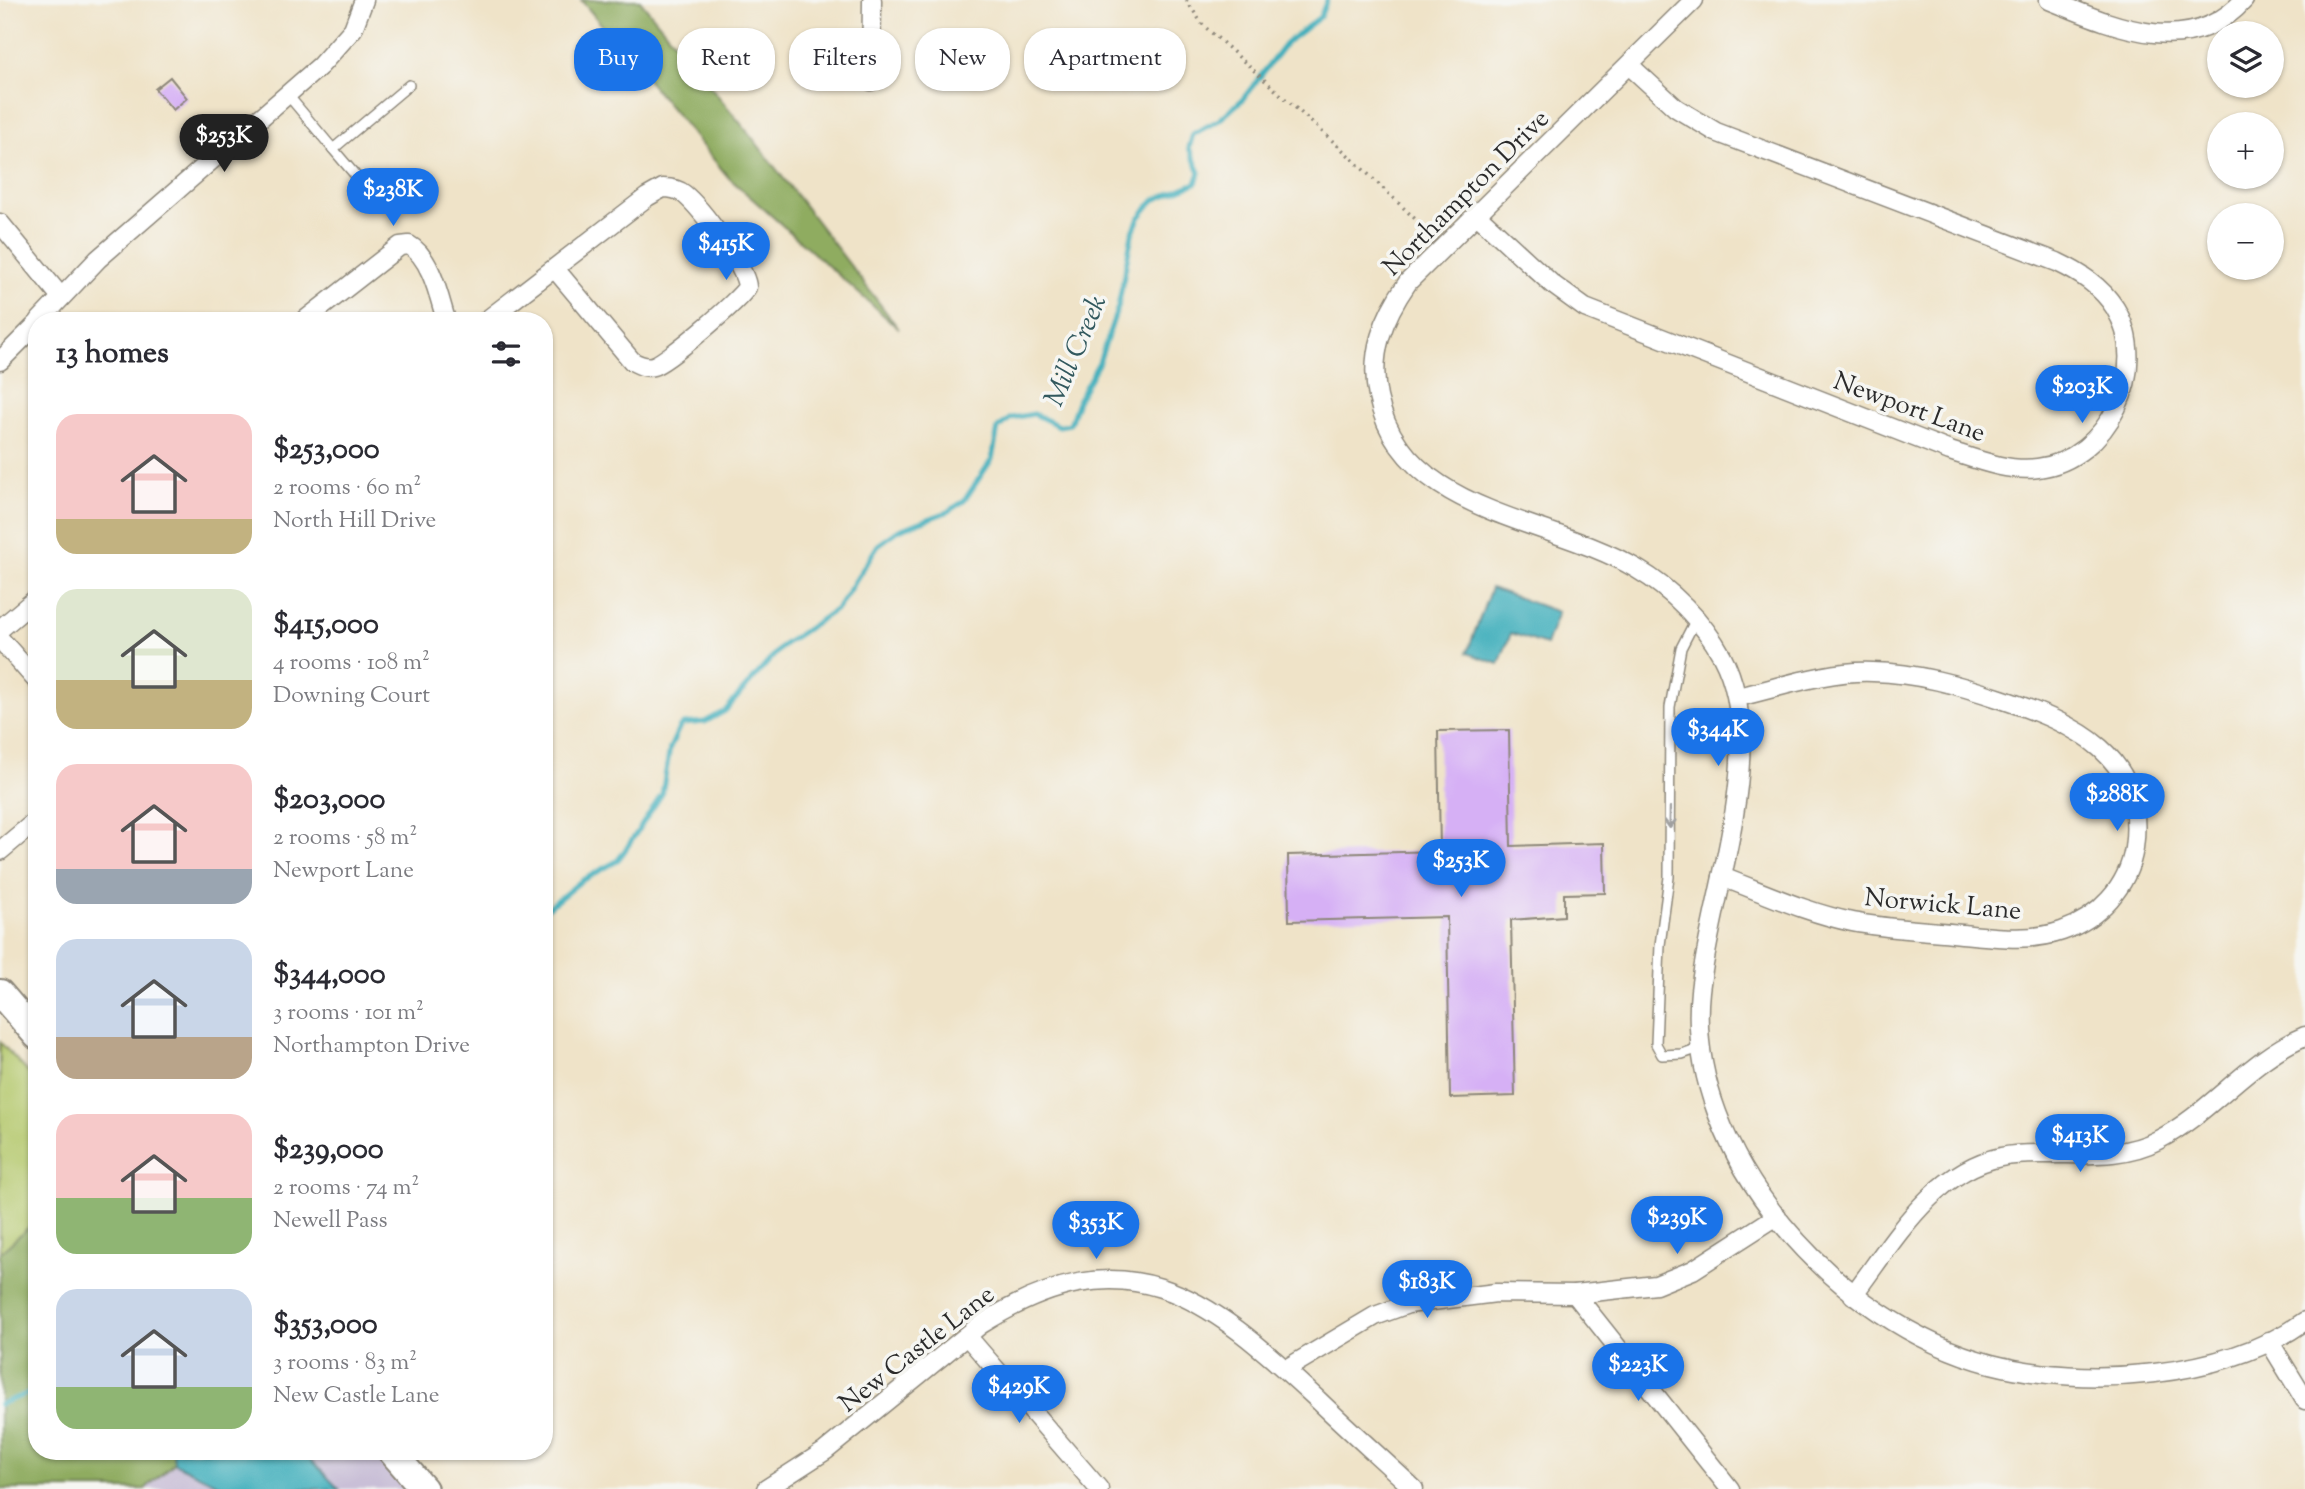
<!DOCTYPE html>
<meta charset="utf-8">
<style>
body{margin:0;font-family:"Sorts Mill Goudy",serif;background:#f2f2f3;color:#2b2b33;height:100vh;display:flex;flex-direction:column;font-size:26px;white-space:nowrap}
*{box-sizing:border-box;margin:0}
p{font-size:23px;color:#7c7c81}
.icon{flex:none;width:38px;height:38px;fill:none;stroke:currentColor;stroke-width:2;stroke-linecap:round;stroke-linejoin:round}
.map{position:relative;flex:1;overflow:hidden}
.side{position:absolute;left:28px;top:312px;width:525px;height:1148px;display:flex;flex-direction:column;background:#fff;border-radius:28px;box-shadow:0 2px 5px #0004}
.side>*{flex:none}
.guide{position:absolute;left:574px;top:28px;width:665px;height:63px;display:flex;gap:14px}
.controls{position:absolute;left:2207px;top:21px;display:grid;gap:14px}
.controls a{display:grid;place-items:center;width:77px;height:77px;border-radius:50%;background:#fff;box-shadow:0 2px 5px #0004;font-size:35px}
.price{position:absolute;translate:-50% -60px;padding:0 16px;border-radius:24px;background:#1a73e8;color:#fff;font-size:23px;line-height:46px;filter:drop-shadow(0 2px 4px #0008)}
.price::after{content:'';position:absolute;left:50%;top:42px;width:21px;height:16px;margin-left:-10px;background:inherit;clip-path:polygon(0 0,100% 0,50% 100%)}
.price.on{background:#222;color:#fff}
ul{padding:0;list-style:none}
li{display:flex;align-items:center;gap:21px;height:175px;padding:0 28px}
li span{display:grid;place-items:center;flex:none;width:196px;height:140px;border-radius:21px;color:#555}
li>.icon{margin-inline-start:auto}
span .icon{width:84px;height:84px;fill:#fffc;stroke-width:1}
li b{font-size:30px}
h2{display:flex;justify-content:space-between;align-items:center;height:84px;padding:0 28px;font-size:30px}
.chip{padding:0 24px;border-radius:28px;background:#fff;box-shadow:0 2px 5px #0004;font-size:24px;line-height:63px}
.chip.on{background:#1a73e8;color:#fff}
.map>svg:first-child{display:block}
.industrial{fill:#c9bfd7}
.green{fill:#b4c86c;stroke:#707a4c;stroke-width:2}
.forest{fill:#8fac60;stroke:#5d6c46;stroke-width:2}
.water{fill:#40afbc;stroke:#366d74;stroke-width:2}
.lines{fill:none;stroke-linecap:round;stroke-linejoin:round}
.stream{stroke:#40afbc;stroke-width:5}
.building{fill:#d6b0f5}
.lane-casing{stroke:#8d877a;stroke-width:12}
.street-casing{stroke:#8d877a;stroke-width:21}
.secondary-casing{stroke:#8d877a;stroke-width:30}
.path{stroke:#8d877a;stroke-width:3.5;stroke-dasharray:2 5;stroke-linecap:butt}
.lane{stroke:#fff;stroke-width:9}
.street{stroke:#fff;stroke-width:18}
.secondary{stroke:#fff;stroke-width:26}
.oneway{stroke:#a0a0a0}
.labels{text-anchor:middle;stroke-width:7;stroke-linejoin:round;paint-order:stroke}
.street-label{font-size:26px;fill:#2b2b2b;stroke:#f6f6f2}
.water-label{font-size:28px;font-style:italic;fill:#32595e;stroke:#f6f6f2}
</style>
<div class="map">
<svg width="2305" height="1489" viewBox="0 0 2305 1489">
<rect width="100%" height="100%" fill="#f6f6f2"/>
<filter id="ink" filterUnits="userSpaceOnUse"><feTurbulence type="fractalNoise" baseFrequency=".0143" numOctaves="2"/><feDisplacementMap in="SourceGraphic" scale="14" xChannelSelector="R" yChannelSelector="G"/><feConvolveMatrix kernelMatrix="1 2 1 2 8 2 1 2 1" color-interpolation-filters="sRGB"/></filter>
<filter id="wash" filterUnits="userSpaceOnUse"><feTurbulence type="fractalNoise" baseFrequency=".00686" numOctaves="4" result="noise"/><feDisplacementMap in="SourceGraphic" scale="28" xChannelSelector="R" yChannelSelector="G"/><feGaussianBlur stdDeviation="1.57" result="paint"/><feColorMatrix in="noise" values="0 0 0 0 0 0 0 0 0 0 0 0 0 0 0 0 0 1.4 0 .05"/><feComposite in="paint" operator="in"/></filter>
<g filter="url(#wash)">
<rect width="100%" height="100%" fill="#efe3c8"/>
<polygon class="industrial" points="151,1451 391,1451 424,1489 108,1489"/>
<polygon class="green" points="0,1042 37,1082 37,1220 0,1253"/>
<g class="forest">
<polygon points="581,0 640,0 751,136 899,329 729,178"/>
<polygon points="37,1220 37,1451 173,1451 174,1463 145,1489 0,1489 0,1253"/>
</g>
<g class="water">
<polygon points="1491,588 1558,612 1546,645 1511,633 1499,664 1467,653"/>
<polygon points="173,1451 302,1451 339,1489 228,1489 174,1463"/>
</g>
<g class="lines">
<g class="stream">
<polyline points="544,911 581,881 617,861 624,852 662,794 670,748 679,728 683,724 705,722 725,711 783,645 838,608 878,545 899,530 947,512 964,501 992,459 998,428 1011,418 1034,414 1059,426 1070,424 1079,398 1099,362 1118,307 1132,234 1139,218 1154,200 1196,183 1200,172 1189,148 1193,134 1219,120 1242,100 1286,43 1320,17 1327,0"/>
<polyline points="0,1404 37,1390"/>
</g>
</g>
<g id="blocks">
<g class="building">
<polygon points="170,77 187,98 173,110 155,89"/>
<polygon points="1509,730 1511,846 1604,843 1605,893 1564,894 1564,916 1511,920 1515,1096 1450,1098 1447,917 1289,921 1288,855 1440,851 1438,731"/>
</g>
</g>
</g>
<g filter="url(#ink)">
<use href="#blocks" fill-opacity="0" stroke="#8d877a" stroke-width="2"/>
<g class="lines">
<g class="lane-casing">
<g id="lane">
<polyline points="287,94 333,149 409,85"/>
<polyline points="333,149 362,183"/>
<polyline points="1696,619 1681,648 1670,707 1669,877 1660,945 1656,1044 1662,1055 1682,1054 1702,1047"/>
</g>
</g>
<g class="street-casing">
<g id="street">
<path d="M1694,0L1408,282C1383,318 1369,353 1378,397C1403,515 1551,517 1637,569C1671,589 1703,621 1722,656C1770,746 1711,893 1700,991C1683,1155 1840,1325 1991,1364C2085,1388 2224,1379 2305,1321"/>
<path d="M2049,0C2113,26 2189,61 2244,0"/>
<polyline points="871,81 872,0"/>
<path d="M1477,215L1552,284L1585,308L1950,451C1978,460 2008,472 2038,468C2108,460 2152,368 2115,308C2101,286 2080,273 2057,262L1716,132L1676,108L1629,65"/>
<polyline points="0,223 61,297"/>
<polyline points="40,320 98,259 320,66 353,29 364,0"/>
<path d="M305,320L400,246L409,245C431,257 439,297 446,320"/>
<path d="M487,320L647,197L663,188C671,188 678,189 684,194C700,207 746,267 747,287C741,299 666,363 653,366C645,368 639,365 632,361L556,270"/>
<polyline points="0,361 37,324"/>
<polyline points="0,629 37,598"/>
<polyline points="0,639 37,681"/>
<polyline points="0,851 37,820"/>
<path d="M1722,877C1765,893 1807,913 1852,922C1888,929 1926,930 1962,934C1994,937 2031,942 2062,931C2099,918 2128,887 2134,848C2147,755 2075,724 2001,699C1959,685 1917,673 1873,672C1828,670 1781,687 1738,697"/>
<polyline points="1575,1294 1730,1489"/>
<path d="M1853,1295C1892,1244 1932,1171 2001,1157C2018,1153 2037,1154 2054,1154C2089,1154 2126,1157 2158,1140C2212,1112 2249,1059 2305,1036"/>
<polyline points="967,1336 1099,1489"/>
<polyline points="2269,1341 2305,1400"/>
<polyline points="1286,1369 1375,1316 1408,1304 1496,1293 1575,1294 1656,1285 1693,1270 1777,1216"/>
<path d="M766,1489L825,1451L980,1325C1126,1233 1205,1294 1316,1398C1348,1429 1382,1459 1414,1489"/>
</g>
</g>
<g class="secondary-casing">
<g id="secondary">
<polyline points="0,993 37,1036"/>
<polyline points="391,1451 424,1489"/>
</g>
</g>
<polyline class="path" points="1186,0 1203,25 1346,153 1432,235"/>
<use href="#lane" class="lane"/>
<use href="#street" class="street"/>
<use href="#secondary" class="secondary"/>
</g>
<defs><path id="oneway-shaft" d="M-6 0H5M1.5-3L5.5 0L1.5 3" fill="none" stroke-width="1.6" stroke-linecap="round" stroke-linejoin="round" transform="scale(1.75)"/></defs>
<use class="oneway" href="#oneway-shaft" transform="translate(1670 818) rotate(91)"/>
</g>
<g class="labels">
<g class="street-label">
<text transform="translate(1465 192) rotate(-45)" y="9">Northampton Drive</text>
<text transform="translate(1910 406) rotate(20)" y="9">Newport Lane</text>
<text transform="translate(1943 903) rotate(5)" y="9">Norwick Lane</text>
<text transform="translate(916 1348) rotate(-38)" y="9">New Castle Lane</text>
</g>
<g class="water-label">
<text transform="translate(1074 350) rotate(-67)" y="10">Mill Creek</text>
</g>
</g>
</svg>
<div class="controls">
<a><svg class="icon" aria-label="layers" viewBox="0 0 24 24"><path d="M12 4l9 5-9 5-9-5zM3 14l9 5 9-5"/></svg></a>
<a>+</a>
<a>−</a>
</div>
<b class="price on" style="left:224px;top:174px">$253K</b>
<b class="price" style="left:393px;top:228px">$238K</b>
<b class="price" style="left:726px;top:282px">$415K</b>
<b class="price" style="left:2082px;top:425px">$203K</b>
<b class="price" style="left:1718px;top:768px">$344K</b>
<b class="price" style="left:2117px;top:833px">$288K</b>
<b class="price" style="left:1461px;top:899px">$253K</b>
<b class="price" style="left:2080px;top:1174px">$413K</b>
<b class="price" style="left:1677px;top:1256px">$239K</b>
<b class="price" style="left:1096px;top:1261px">$353K</b>
<b class="price" style="left:1427px;top:1320px">$183K</b>
<b class="price" style="left:1638px;top:1403px">$223K</b>
<b class="price" style="left:1019px;top:1425px">$429K</b>
<div class="guide">
<a class="chip on">Buy</a>
<a class="chip">Rent</a>
<a class="chip">Filters</a>
<a class="chip">New</a>
<a class="chip">Apartment</a>
</div>
<section class="side">
<h2>13 homes<svg class="icon" aria-label="filters" viewBox="0 0 24 24"><path d="M4 7h16M4 17h16"/><circle cx="9" cy="7" r="2"/><circle cx="15" cy="17" r="2"/></svg></h2>
<ul>
<li><span style="background:linear-gradient(#f6c9c9 75%,#c2b280 0)"><svg class="icon" aria-label="home" viewBox="0 0 24 24"><path d="M3 11l9-7 9 7M6 9v11h12V9"/></svg></span><div><b>$253,000</b><p>2 rooms · 60 m²</p><p>North Hill Drive</p></div></li>
<li><span style="background:linear-gradient(#dfe7d0 65%,#c2b280 0)"><svg class="icon" aria-label="home" viewBox="0 0 24 24"><path d="M3 11l9-7 9 7M6 9v11h12V9"/></svg></span><div><b>$415,000</b><p>4 rooms · 108 m²</p><p>Downing Court</p></div></li>
<li><span style="background:linear-gradient(#f6c9c9 75%,#9aa5b1 0)"><svg class="icon" aria-label="home" viewBox="0 0 24 24"><path d="M3 11l9-7 9 7M6 9v11h12V9"/></svg></span><div><b>$203,000</b><p>2 rooms · 58 m²</p><p>Newport Lane</p></div></li>
<li><span style="background:linear-gradient(#c9d6e8 70%,#b9a48a 0)"><svg class="icon" aria-label="home" viewBox="0 0 24 24"><path d="M3 11l9-7 9 7M6 9v11h12V9"/></svg></span><div><b>$344,000</b><p>3 rooms · 101 m²</p><p>Northampton Drive</p></div></li>
<li><span style="background:linear-gradient(#f6c9c9 60%,#8fb573 0)"><svg class="icon" aria-label="home" viewBox="0 0 24 24"><path d="M3 11l9-7 9 7M6 9v11h12V9"/></svg></span><div><b>$239,000</b><p>2 rooms · 74 m²</p><p>Newell Pass</p></div></li>
<li><span style="background:linear-gradient(#c9d6e8 70%,#8fb573 0)"><svg class="icon" aria-label="home" viewBox="0 0 24 24"><path d="M3 11l9-7 9 7M6 9v11h12V9"/></svg></span><div><b>$353,000</b><p>3 rooms · 83 m²</p><p>New Castle Lane</p></div></li>
</ul>
</section>
</div>
